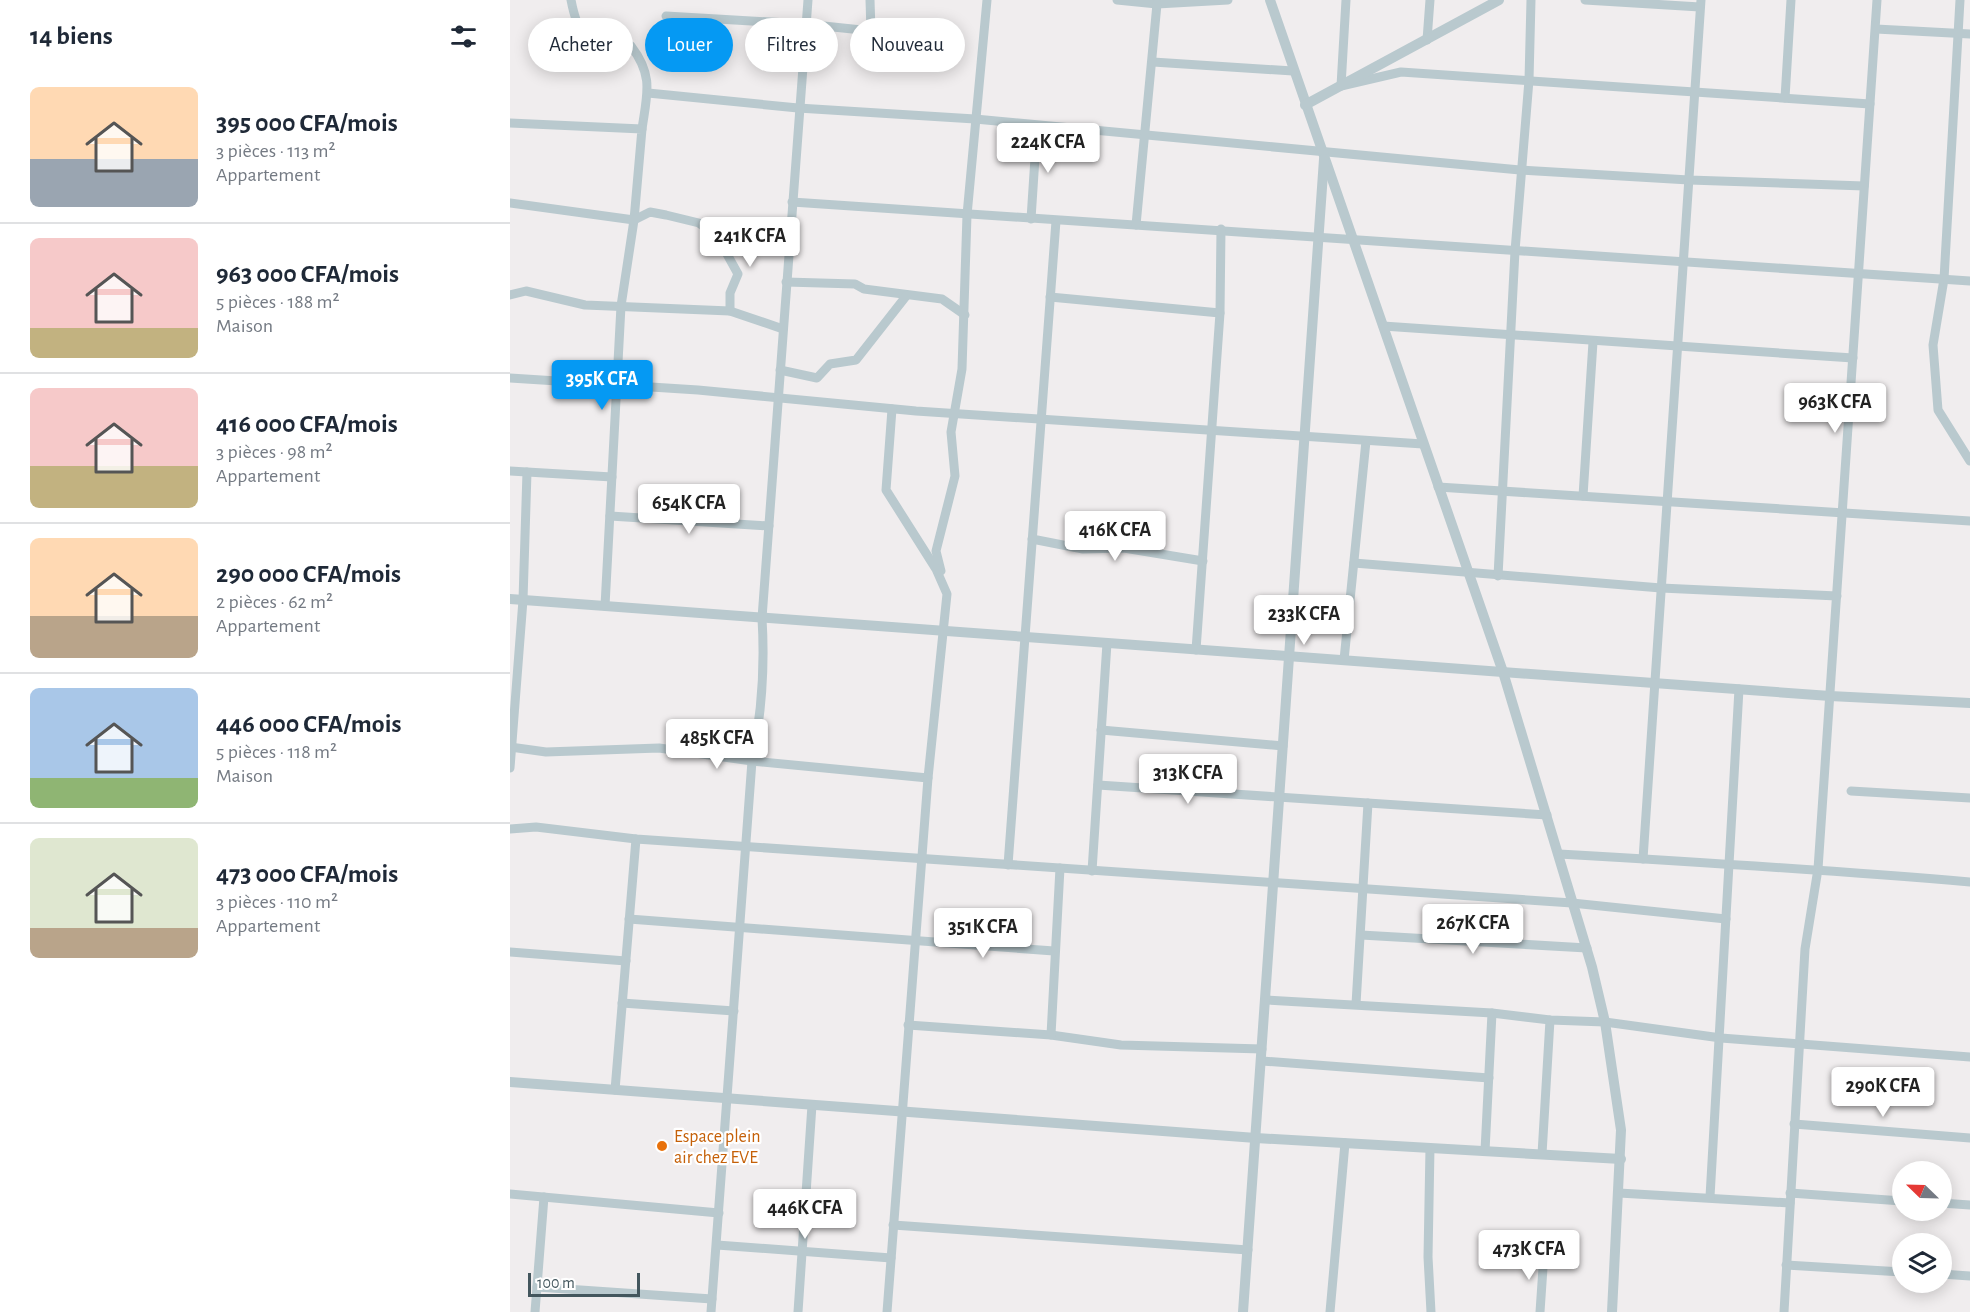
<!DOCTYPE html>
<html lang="fr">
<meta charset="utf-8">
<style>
body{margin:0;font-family:"Alegreya Sans",sans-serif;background:#f6f6f7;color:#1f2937;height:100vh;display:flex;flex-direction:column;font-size:22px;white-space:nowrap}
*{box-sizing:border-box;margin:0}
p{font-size:20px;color:#747a83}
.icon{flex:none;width:33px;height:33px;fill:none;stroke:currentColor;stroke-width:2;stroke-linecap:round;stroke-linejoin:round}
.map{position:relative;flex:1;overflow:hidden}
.sheet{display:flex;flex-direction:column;background:#fff;width:510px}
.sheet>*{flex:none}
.hud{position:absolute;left:18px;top:18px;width:570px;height:54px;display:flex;gap:12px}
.needle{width:39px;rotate:293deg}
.tools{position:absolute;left:1382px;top:1161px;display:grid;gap:12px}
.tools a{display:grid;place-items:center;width:60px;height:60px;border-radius:50%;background:#fff;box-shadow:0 3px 15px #0003;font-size:30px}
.scale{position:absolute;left:18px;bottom:15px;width:112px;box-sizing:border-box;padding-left:6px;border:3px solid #43565d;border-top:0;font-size:16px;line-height:21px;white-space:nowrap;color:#43565d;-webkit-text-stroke:4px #fff;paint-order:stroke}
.price{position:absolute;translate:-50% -51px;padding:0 14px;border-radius:6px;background:#fff;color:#222;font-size:20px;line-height:39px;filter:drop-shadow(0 2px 3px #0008)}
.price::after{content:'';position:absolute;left:50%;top:36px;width:18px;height:14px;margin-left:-9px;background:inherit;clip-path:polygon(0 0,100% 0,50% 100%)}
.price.on{background:#0599f3;color:#fff}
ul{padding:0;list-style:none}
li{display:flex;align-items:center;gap:18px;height:150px;padding:0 30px}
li+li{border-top:2px solid #e0e1e3}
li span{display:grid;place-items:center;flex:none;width:168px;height:120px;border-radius:9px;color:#555}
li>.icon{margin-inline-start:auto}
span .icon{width:72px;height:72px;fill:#fffc;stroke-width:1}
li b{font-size:26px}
h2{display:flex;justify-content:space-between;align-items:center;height:72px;padding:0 30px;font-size:26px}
.chip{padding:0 21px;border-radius:27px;background:#fff;box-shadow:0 3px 15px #0003;font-size:21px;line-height:54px}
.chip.on{background:#0599f3;color:#fff}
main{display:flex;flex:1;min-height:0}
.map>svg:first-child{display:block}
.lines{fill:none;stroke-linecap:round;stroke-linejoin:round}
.minor{stroke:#b9c9ce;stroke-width:9}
.tertiary{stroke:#b9c9ce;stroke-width:10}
.food-dot{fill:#e8710a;stroke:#fff;stroke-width:2}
.labels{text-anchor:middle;stroke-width:4.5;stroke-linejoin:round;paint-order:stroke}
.food-label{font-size:18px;fill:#c56008;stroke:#fff;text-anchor:start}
</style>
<main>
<section class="sheet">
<h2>14 biens<svg class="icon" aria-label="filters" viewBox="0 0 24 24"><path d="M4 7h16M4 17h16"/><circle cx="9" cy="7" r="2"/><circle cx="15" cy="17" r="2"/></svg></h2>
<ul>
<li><span style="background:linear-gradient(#ffd9b3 60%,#9aa5b1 0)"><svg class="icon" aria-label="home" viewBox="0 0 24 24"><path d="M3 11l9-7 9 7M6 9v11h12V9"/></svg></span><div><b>395 000 CFA/mois</b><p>3 pièces · 113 m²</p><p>Appartement</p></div></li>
<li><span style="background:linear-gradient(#f6c9c9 75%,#c2b280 0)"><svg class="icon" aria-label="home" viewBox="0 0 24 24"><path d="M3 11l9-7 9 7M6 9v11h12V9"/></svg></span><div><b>963 000 CFA/mois</b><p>5 pièces · 188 m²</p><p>Maison</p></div></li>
<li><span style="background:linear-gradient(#f6c9c9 65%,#c2b280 0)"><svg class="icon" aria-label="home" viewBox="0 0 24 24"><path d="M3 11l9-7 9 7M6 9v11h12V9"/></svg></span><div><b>416 000 CFA/mois</b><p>3 pièces · 98 m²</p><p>Appartement</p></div></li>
<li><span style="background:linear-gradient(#ffd9b3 65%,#b9a48a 0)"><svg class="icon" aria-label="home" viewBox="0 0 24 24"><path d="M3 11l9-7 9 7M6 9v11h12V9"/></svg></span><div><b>290 000 CFA/mois</b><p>2 pièces · 62 m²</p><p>Appartement</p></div></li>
<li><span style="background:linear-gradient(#a9c7e8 75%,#8fb573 0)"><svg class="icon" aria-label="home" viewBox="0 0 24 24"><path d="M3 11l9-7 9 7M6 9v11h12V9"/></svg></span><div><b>446 000 CFA/mois</b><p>5 pièces · 118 m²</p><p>Maison</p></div></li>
<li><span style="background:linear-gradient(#dfe7d0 75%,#b9a48a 0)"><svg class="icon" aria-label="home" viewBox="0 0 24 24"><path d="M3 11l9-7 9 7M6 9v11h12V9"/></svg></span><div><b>473 000 CFA/mois</b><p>3 pièces · 110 m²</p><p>Appartement</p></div></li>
</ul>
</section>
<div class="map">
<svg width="1460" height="1312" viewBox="0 0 1460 1312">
<rect width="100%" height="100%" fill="#f0edee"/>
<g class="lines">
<g class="minor">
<path d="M61,0C70,47 80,37 121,46C144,76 137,94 132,129"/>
<polyline points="607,0 647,4 718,0"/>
<polyline points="836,0 831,86 891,72 1360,104"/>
<polyline points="1075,0 1190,7"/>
<polyline points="1450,0 1434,279 1423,345 1428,410 1460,461"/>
<polyline points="156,16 295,24 361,31 360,0"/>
<polyline points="1366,29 1460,34"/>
<polyline points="917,40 920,0"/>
<polyline points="643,62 783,71"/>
<polyline points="138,93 288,108 465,119 1010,170 1179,180 1354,186"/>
<polyline points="1275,98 1281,0"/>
<polyline points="0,123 132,129 124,220 111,306 95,606"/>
<polyline points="282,202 1460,281"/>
<polyline points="0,203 124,220 140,212 156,215 189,223 207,236 280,231"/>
<polyline points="521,219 527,127"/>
<polyline points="626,225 647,4"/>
<polyline points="207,236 228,274 220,293 220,311"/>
<polyline points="276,282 345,284 354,289 432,299 455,315"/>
<polyline points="0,295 16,291 75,305 220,311 273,329"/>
<polyline points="540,297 710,313"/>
<polyline points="873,326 1343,358"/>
<polyline points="270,370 307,378 320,364 346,360 397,295"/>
<polyline points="0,378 188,390 406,411 913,444"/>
<polyline points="0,471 102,477"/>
<polyline points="928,487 1460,521"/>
<polyline points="1073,496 1083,342"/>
<polyline points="100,516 259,526"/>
<polyline points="522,539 573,549 614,548 693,561"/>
<polyline points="844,563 1151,588 1327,596"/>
<polyline points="431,571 426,551 445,476 441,432 452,369 457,215 477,0"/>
<polyline points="988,576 1005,251 1019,80 1021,0"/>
<polyline points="686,650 710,313 711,229"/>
<polyline points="834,660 856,441"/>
<polyline points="591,730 773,746"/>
<polyline points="0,747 36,752 149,748 242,761 418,778"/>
<polyline points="0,768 13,600 17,472"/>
<polyline points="588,785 1037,815"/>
<polyline points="1341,791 1460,798"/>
<polyline points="0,829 26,827 126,839 1062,903 1216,919"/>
<path d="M1049,854C1186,862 1323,870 1460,882"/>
<polyline points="1133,859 1191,0"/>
<polyline points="498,865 546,221"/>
<polyline points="582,871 597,643"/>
<polyline points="119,919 544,951"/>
<polyline points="851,935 1077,948"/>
<polyline points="0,952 116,961"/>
<polyline points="756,1000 982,1013 1040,1020 1095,1022 1211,1038 1460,1057"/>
<polyline points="112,1003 224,1011"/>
<polyline points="846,1004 858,803"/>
<polyline points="398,1025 541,1035 611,1045 752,1049"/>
<polyline points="541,1035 550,868"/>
<polyline points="752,1061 979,1078"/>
<polyline points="105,1090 126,839"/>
<polyline points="1284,1124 1460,1138"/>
<polyline points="920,1148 918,1257 921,1312"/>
<polyline points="975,1151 982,1013"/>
<polyline points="1032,1154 1040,1020"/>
<polyline points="1109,1193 1280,1203"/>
<polyline points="1280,1193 1392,1201"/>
<polyline points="0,1194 209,1213"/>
<polyline points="1200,1197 1229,689"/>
<polyline points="1431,1203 1460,1205"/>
<polyline points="383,1225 738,1250"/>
<polyline points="207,1245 381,1258"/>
<polyline points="1276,1265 1392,1272"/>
<polyline points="1431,1274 1460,1276"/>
<polyline points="27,1287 202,1299"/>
<polyline points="25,1312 34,1197"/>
<path d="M201,1312L242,761C252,713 255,667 252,618L298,0"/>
<polyline points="288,1312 302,1105"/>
<polyline points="377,1312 418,778 437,594 426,569 376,490 382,409"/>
<polyline points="820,1312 835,1143"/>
<polyline points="1030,1312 1034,1253"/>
<polyline points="1274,1312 1295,949 1308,869 1367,0"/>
</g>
<g class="tertiary">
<polyline points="760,0 993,672 1082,967 1095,1022 1111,1130 1102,1312"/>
<polyline points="795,105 989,0"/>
<polyline points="0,599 1320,696 1460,703"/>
<polyline points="0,1082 746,1138 1111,1159"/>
<polyline points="733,1312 814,159"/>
</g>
</g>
<circle class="food-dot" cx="152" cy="1146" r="6"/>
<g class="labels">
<g class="food-label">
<text x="164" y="1142">Espace plein<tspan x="164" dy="21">air chez EVE</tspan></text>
</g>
</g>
</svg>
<div class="tools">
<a><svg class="needle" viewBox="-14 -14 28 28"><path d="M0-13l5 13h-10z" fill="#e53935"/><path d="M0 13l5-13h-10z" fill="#747a83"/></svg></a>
<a><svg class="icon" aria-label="layers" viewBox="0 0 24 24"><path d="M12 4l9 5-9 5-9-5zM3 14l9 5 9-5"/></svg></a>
</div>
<div class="scale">100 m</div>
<b class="price" style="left:538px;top:174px">224K CFA</b>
<b class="price" style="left:240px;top:268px">241K CFA</b>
<b class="price on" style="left:92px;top:411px">395K CFA</b>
<b class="price" style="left:1325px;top:434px">963K CFA</b>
<b class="price" style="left:179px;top:535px">654K CFA</b>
<b class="price" style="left:605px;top:562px">416K CFA</b>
<b class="price" style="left:794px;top:646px">233K CFA</b>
<b class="price" style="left:207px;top:770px">485K CFA</b>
<b class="price" style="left:678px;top:805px">313K CFA</b>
<b class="price" style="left:963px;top:955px">267K CFA</b>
<b class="price" style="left:473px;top:959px">351K CFA</b>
<b class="price" style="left:1373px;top:1118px">290K CFA</b>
<b class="price" style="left:295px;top:1240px">446K CFA</b>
<b class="price" style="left:1019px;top:1281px">473K CFA</b>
<div class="hud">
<a class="chip">Acheter</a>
<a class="chip on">Louer</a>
<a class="chip">Filtres</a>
<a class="chip">Nouveau</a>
</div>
</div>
</main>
